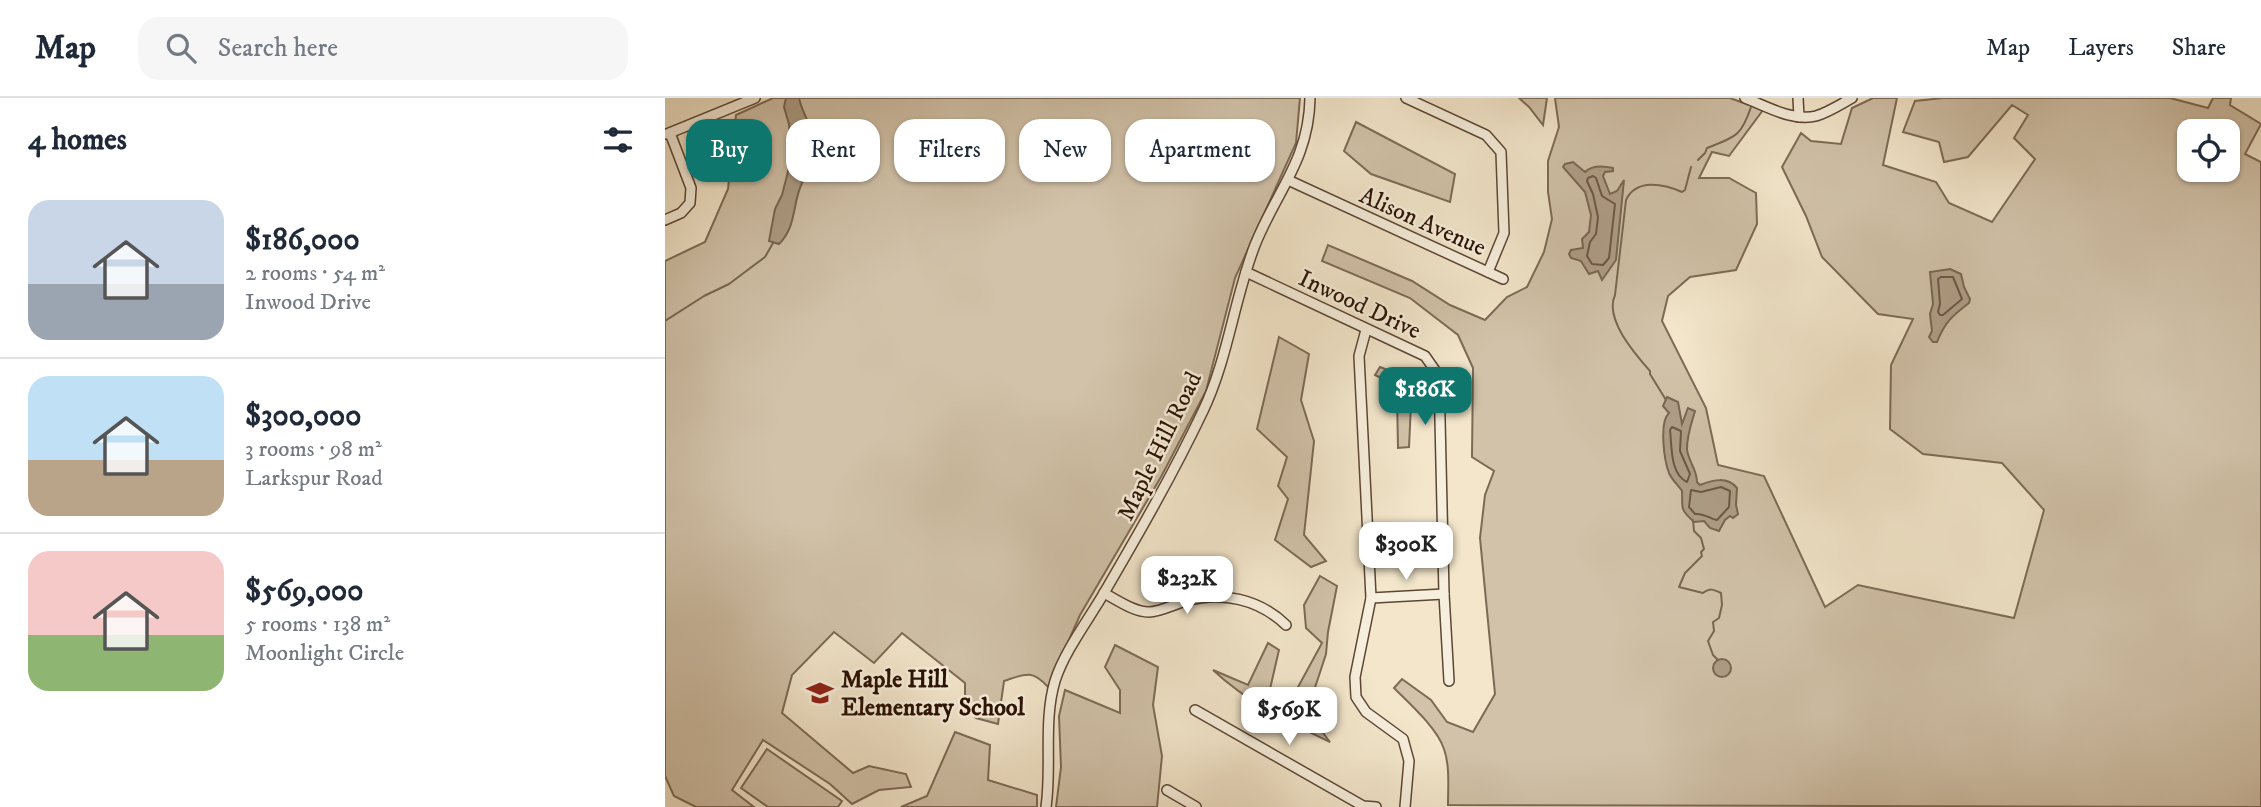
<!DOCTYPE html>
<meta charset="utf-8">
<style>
body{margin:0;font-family:"IM FELL DW Pica",serif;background:#f6f6f7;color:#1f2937;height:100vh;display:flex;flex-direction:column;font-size:26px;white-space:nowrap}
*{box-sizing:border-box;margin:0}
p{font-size:23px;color:#747a83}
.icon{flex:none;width:38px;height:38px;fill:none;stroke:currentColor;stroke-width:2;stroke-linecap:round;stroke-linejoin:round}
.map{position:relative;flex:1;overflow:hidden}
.sheet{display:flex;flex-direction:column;background:#fff;width:665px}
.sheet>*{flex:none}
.top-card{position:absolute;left:21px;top:21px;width:665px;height:63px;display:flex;gap:14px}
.tools{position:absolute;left:1512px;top:21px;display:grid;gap:14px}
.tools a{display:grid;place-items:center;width:63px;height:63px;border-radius:14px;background:#fff;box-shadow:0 2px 5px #0004;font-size:35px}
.price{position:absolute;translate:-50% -60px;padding:0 16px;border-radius:14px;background:#fff;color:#222;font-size:23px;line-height:46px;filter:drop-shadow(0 2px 4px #0008)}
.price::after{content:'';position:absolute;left:50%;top:42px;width:21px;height:16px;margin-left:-10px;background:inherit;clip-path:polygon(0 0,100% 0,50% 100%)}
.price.active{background:#0f766e;color:#fff}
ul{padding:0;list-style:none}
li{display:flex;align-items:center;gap:21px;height:175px;padding:0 28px}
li+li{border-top:2px solid #e0e1e3}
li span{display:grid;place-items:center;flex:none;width:196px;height:140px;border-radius:21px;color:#555}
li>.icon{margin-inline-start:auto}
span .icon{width:84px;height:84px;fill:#fffc;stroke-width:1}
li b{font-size:30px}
h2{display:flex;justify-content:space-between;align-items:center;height:84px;padding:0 28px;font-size:30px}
.chip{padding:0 24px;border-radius:21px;background:#fff;box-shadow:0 2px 5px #0004;font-size:24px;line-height:63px}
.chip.active{background:#0f766e;color:#fff}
header{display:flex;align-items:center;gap:42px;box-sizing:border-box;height:98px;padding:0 35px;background:#fff;border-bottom:2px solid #e0e1e3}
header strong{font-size:33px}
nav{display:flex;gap:38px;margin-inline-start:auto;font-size:24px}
.search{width:490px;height:63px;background:#f6f6f7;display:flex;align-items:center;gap:18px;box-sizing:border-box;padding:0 24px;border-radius:21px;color:#747a83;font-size:26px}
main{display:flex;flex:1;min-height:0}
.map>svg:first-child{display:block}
.green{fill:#d1c2a9;stroke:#7d6a56;stroke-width:2;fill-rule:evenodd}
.water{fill:#ae9e87;stroke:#796652;stroke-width:2}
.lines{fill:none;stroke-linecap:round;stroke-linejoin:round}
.shore{stroke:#6c5844;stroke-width:2}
.stream{stroke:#796652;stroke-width:2}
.minor-casing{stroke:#5c4634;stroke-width:12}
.minor{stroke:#f7efdd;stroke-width:9}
.labels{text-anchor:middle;stroke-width:5;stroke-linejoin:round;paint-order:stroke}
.street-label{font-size:24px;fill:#291102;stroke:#f7efdd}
.poi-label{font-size:24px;font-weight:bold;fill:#291102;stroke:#f7efdd;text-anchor:start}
</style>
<header>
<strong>Map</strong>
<div class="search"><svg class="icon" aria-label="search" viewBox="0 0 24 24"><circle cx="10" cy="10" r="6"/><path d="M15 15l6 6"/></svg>Search here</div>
<nav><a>Map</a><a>Layers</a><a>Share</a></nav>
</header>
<main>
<section class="sheet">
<h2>4 homes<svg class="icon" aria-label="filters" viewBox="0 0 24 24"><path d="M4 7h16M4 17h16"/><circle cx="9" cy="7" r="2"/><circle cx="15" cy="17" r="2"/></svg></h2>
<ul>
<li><span style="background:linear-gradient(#c9d6e8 60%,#9aa5b1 0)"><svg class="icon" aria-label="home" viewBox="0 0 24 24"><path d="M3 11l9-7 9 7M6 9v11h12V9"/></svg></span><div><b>$186,000</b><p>2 rooms · 54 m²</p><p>Inwood Drive</p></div></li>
<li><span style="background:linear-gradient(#bfe0f5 60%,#b9a48a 0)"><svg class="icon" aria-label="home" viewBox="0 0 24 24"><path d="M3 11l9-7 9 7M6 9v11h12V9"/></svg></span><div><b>$300,000</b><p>3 rooms · 98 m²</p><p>Larkspur Road</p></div></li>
<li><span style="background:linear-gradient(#f6c9c9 60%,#8fb573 0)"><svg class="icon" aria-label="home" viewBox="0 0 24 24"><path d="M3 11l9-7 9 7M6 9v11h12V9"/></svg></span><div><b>$569,000</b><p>5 rooms · 138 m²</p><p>Moonlight Circle</p></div></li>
</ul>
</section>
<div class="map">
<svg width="1596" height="709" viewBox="0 0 1596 709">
<rect width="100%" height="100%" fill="#f3e6cb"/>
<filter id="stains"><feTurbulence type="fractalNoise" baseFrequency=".00286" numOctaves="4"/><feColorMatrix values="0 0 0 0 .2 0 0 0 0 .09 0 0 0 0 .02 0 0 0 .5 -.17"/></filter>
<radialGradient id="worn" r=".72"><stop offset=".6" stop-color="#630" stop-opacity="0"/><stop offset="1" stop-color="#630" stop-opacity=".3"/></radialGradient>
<g class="green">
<path d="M108,0H635L631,45L570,180L541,293L496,379L415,517L383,589C367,571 360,576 339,583L333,626L311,620L300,608V585L237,535L209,565L169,534L127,577L117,615L188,675L204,668L241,676L246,689L214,692L187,706L165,686L98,642L67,692L89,709H31L9,698L0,678V163L40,144L63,91L71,17Z"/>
<polygon points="854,0 882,0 878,27 864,9"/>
<path d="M890,0H1065L1098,12L1064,58L1047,54L1034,80H1064L1091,95L1092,126L1071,172L1025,179L1003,198L997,223L1041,310L1053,367L1099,378L1160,509L1193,487L1349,520L1379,412L1337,365L1258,356L1225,331L1226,267L1248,221L1213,216L1157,159L1141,118L1117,69L1136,35L1146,43L1176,46L1187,10L1208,0H1232L1218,67L1271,84L1284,105L1327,124L1370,61L1349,40L1363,17L1347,7L1303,59L1279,64L1274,44L1238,34L1250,3L1278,0H1505L1543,10L1548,0H1566L1565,7L1596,26L1580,56L1596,64V709L783,707C783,690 785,668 779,651C772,630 745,606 729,590L737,581L766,602L782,624L808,634L830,596L815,440L820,397L829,373L807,359L808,270L793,237L745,200L657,163L663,147L747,183L785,207L820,222L842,199L862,189L879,154L887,121L883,94V63L894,29ZM1524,33H1563V72H1524Z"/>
<polygon points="691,24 790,76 785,104 706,76 679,53"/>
<polygon points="614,239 644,256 636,302 649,343 639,437 661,463 646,469 610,442 623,401 613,388 622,359 592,331"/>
<polygon points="715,269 738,278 746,306 744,349 733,350 732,300 724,284 710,277"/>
<path d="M655,478L672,488L663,534L661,556L642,614L665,644C623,624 582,604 548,572L583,587L603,545L614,552L602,604L620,613L657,545L641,530L639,507Z"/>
<polygon points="450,547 493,569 488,607 497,658 492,709 391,709 396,669 394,618 400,592 455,615 455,592 440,569"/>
<polygon points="290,634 325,647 323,682 372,697 372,709 236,709 262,698"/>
<polygon points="102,651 177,703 173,709 103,709 76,690"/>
</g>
<g class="water">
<path d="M121,0H134C138,20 153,36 154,58C155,72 143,74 137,85C127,106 132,128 114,146L104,143L110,111L117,97L127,58L124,26L119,9Z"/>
<path d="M908,64L920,74C927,67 939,68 948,70V73L940,74L938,78L945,96L952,93L959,82L951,162L937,182L933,173L924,176L916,163L906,160L904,156L906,152L918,150L917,141L924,134L926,117L920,94L898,69L900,66Z"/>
<path d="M1285,171L1296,176L1299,189L1305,201L1304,205C1287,218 1280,224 1272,244H1268L1264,239L1267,233L1265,216L1268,206L1265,174Z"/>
<path d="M1002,299L1013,304L1017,326L1023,310L1030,313C1026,327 1022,337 1022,351C1023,363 1032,371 1032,384L1035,387C1048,382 1062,378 1072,390L1071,407L1073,416L1068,420L1065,418L1060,422L1054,433L1045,430L1039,423L1029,424C1014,410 1018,411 1017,393C1013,387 1007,382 1004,375C999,362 994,324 1004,315L998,308Z"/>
<circle cx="1057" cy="570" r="9"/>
</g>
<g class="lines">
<g class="shore">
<path d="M135,27C142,34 151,56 145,66C143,69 138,72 136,74L132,70L134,58L132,31Z"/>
<polygon points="928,78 931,80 937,98 950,106 944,160 938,167 927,166 922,158 925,144 931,136 933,119 928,96 922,83 923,80"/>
<polygon points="1288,179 1297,201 1278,217 1275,217 1273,214 1275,206 1273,181 1276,179"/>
<path d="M1007,329L1016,333L1015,353L1025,376L1022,384C1005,376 1007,349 1005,332Z"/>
<path d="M1056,389L1065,393L1064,409L1052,422C1047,422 1040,415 1030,416L1024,409L1026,392L1036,394Z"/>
</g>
<g class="stream">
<path d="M1033,62L1040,55L1042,50C1070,39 1076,39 1086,9"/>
<polyline points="0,223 39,198 64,186 100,159 108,145"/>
<path d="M1001,302L985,276V273C970,256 939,221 950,197L961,102C971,80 999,86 1017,94L1020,92L1026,69"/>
<path d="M1028,422L1029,433L1036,440L1039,451L1036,454L1037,458L1020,475L1014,489L1038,495C1045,490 1048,491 1056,495L1057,507L1054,520L1048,524L1049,533L1043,543L1048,557L1053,562"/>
</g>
<g class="minor-casing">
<g id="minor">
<polyline points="741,0 821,37 836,54 839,135 823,174"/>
<path d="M1080,0C1101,8 1128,24 1151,18C1164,14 1176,6 1187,0"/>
<polyline points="1133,0 1134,19"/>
<polyline points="2,36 90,0"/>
<polyline points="623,82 838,181"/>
<polyline points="0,122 16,115 25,105 26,90 5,35"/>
<polyline points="581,174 760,258 774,278 779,496 784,583"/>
<polyline points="701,232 694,258 706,500 690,579 691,599 701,614 738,641 744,663 740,709"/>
<path d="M439,495C452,502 469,514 484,514C495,514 510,506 521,503C557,493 594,501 621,527"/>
<polyline points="706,500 779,496"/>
<polyline points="530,612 698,708 711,709"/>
<polyline points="502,692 531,709"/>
<path d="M381,709C387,668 378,623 390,583C399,554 424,521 439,495C474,435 508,376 538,313C563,261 569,201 590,147C611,94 644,62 645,0"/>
</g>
</g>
<use href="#minor" class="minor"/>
</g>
<defs>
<g id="school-bare" transform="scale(2.1)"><path d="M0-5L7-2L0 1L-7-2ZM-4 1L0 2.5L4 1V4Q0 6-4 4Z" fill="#8f2418" stroke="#f7efdd" stroke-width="2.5" paint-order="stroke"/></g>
</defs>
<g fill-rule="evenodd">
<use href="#school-bare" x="155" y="595"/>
</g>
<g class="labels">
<g class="street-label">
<text transform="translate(758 123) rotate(24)" y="8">Alison Avenue</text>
<text transform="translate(695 206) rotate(25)" y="8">Inwood Drive</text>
<text transform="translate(494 348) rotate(-64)" y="8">Maple Hill Road</text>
</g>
<g class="poi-label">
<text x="176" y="589">Maple Hill<tspan x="176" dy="28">Elementary School</tspan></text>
</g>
</g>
<rect width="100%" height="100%" filter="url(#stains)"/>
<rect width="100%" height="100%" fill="url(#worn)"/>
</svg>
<div class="tools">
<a><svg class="icon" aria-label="locate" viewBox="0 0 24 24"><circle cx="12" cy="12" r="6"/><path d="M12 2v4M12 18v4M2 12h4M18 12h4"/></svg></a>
</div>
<b class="price active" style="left:760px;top:329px">$186K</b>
<b class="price" style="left:741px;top:484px">$300K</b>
<b class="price" style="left:522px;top:518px">$232K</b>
<b class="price" style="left:624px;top:649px">$569K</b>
<div class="top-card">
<a class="chip active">Buy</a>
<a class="chip">Rent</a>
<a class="chip">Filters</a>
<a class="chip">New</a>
<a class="chip">Apartment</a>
</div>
</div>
</main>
